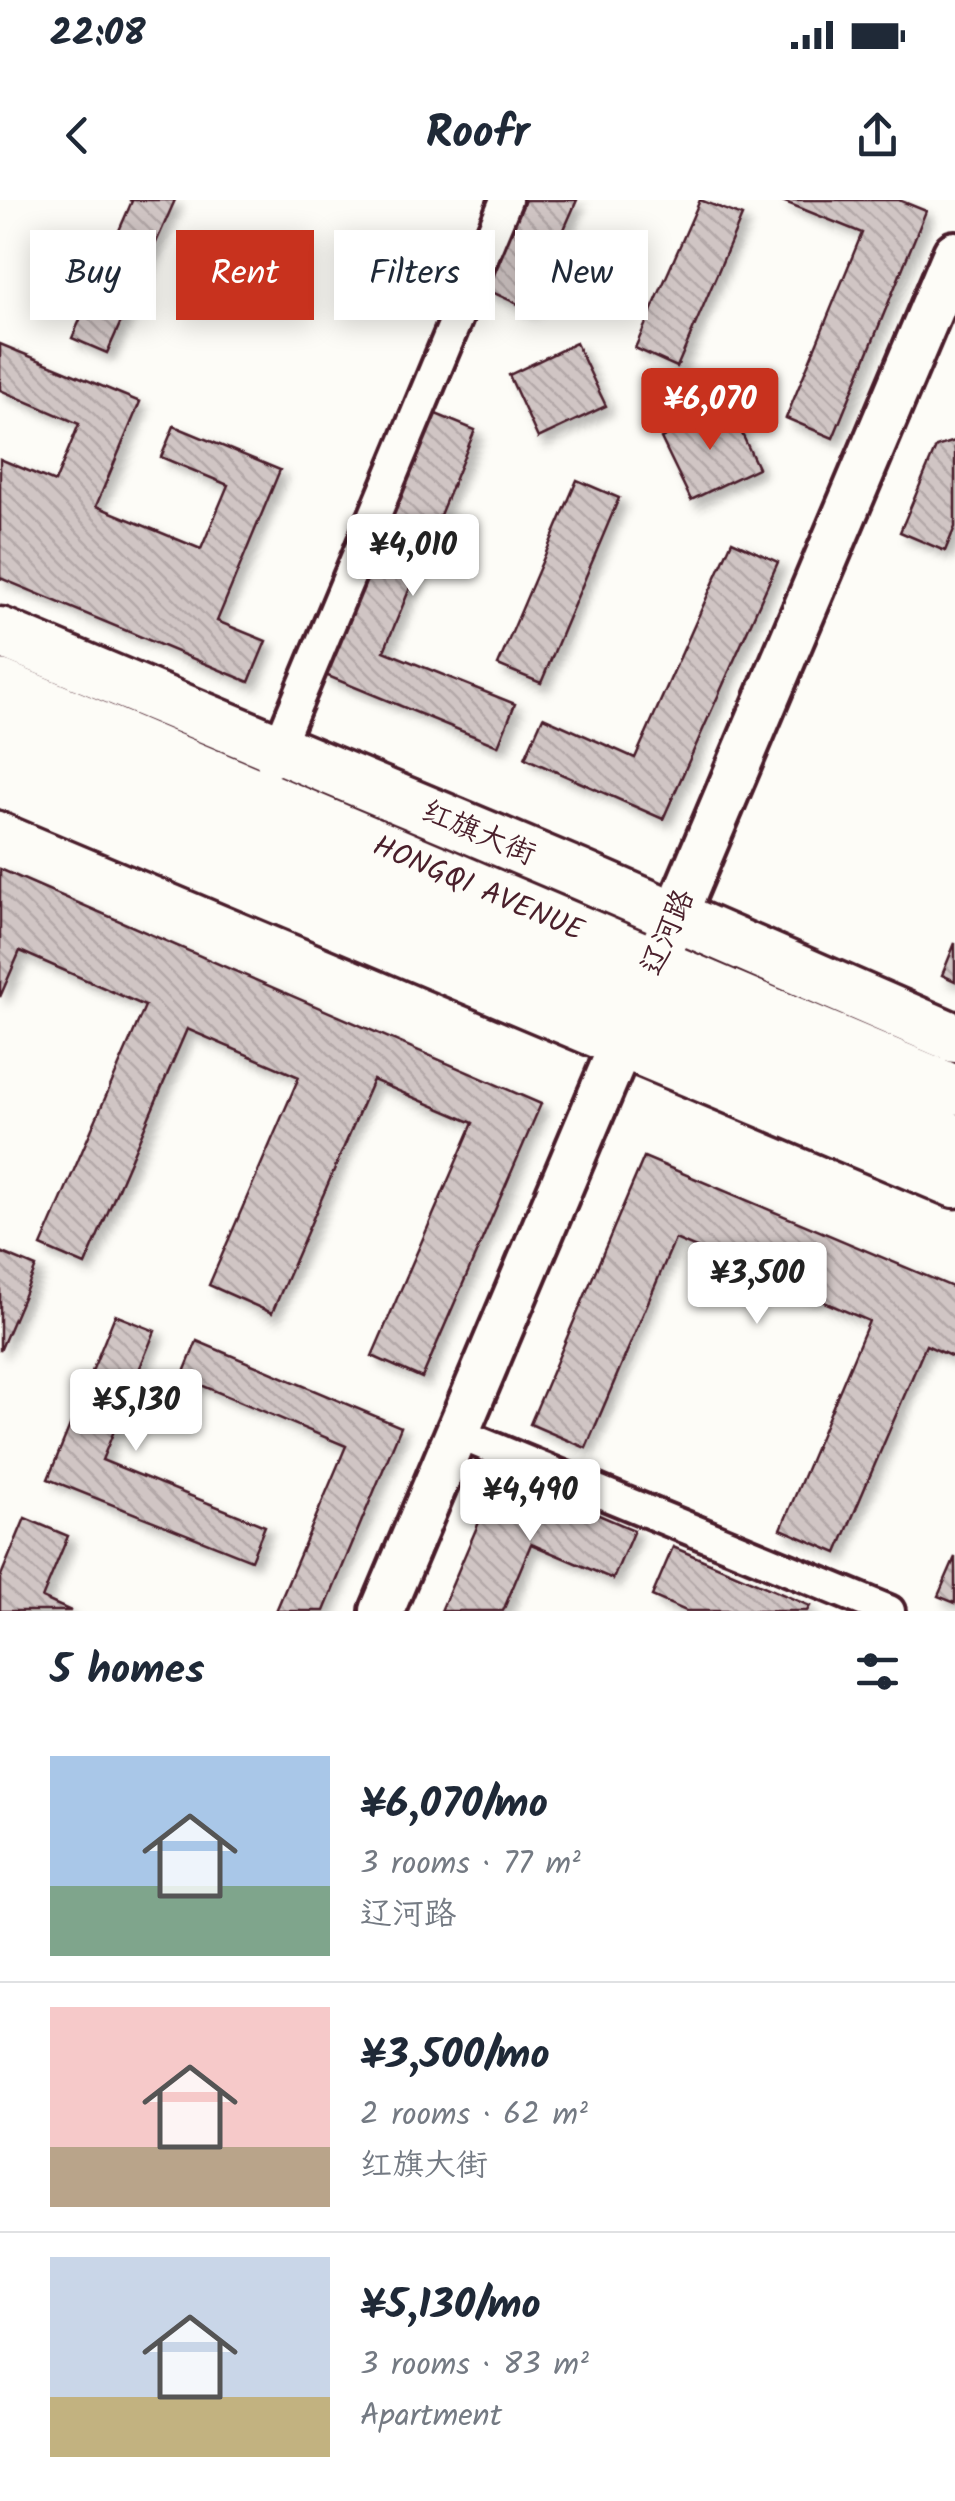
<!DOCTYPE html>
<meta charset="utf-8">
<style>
body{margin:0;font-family:Kalam,"LXGW WenKai TC",sans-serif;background:#f6f6f7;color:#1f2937;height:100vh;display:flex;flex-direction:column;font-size:38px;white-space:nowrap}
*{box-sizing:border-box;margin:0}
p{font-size:32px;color:#747a83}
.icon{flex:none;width:55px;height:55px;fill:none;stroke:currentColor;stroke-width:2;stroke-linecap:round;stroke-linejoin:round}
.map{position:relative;height:1411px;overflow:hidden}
.sheet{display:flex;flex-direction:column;background:#fff;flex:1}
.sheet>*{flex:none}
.guide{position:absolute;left:30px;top:30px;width:895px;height:90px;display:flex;gap:20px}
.price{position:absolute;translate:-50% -85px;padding:0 22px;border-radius:10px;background:#fff;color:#222;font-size:32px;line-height:65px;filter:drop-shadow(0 2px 5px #0008)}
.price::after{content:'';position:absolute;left:50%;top:60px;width:30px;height:22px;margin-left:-15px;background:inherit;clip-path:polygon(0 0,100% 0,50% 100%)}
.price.current{background:#c8321e;color:#fff}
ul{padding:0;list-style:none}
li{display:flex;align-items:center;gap:30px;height:250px;padding:0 50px}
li+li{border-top:2px solid #e0e1e3}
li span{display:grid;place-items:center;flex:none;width:280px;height:200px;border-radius:0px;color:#555}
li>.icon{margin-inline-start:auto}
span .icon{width:120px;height:120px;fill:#fffc;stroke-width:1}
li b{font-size:42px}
h2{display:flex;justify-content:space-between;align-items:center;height:120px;padding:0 50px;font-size:42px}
.chip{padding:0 35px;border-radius:0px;background:#fff;box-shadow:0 5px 25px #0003;font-size:35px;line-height:90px}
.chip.current{background:#c8321e;color:#fff}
.status{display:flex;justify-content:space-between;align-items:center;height:70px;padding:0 50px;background:#fff;direction:ltr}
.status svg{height:28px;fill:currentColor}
header{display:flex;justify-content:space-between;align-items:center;height:130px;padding:0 50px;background:#fff;font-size:45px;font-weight:700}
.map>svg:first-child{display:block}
.building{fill:url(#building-back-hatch);stroke:#4a1f2b;stroke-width:2.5;filter:url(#shadow)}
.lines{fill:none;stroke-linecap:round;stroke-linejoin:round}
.street-casing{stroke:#4a1f2b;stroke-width:38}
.secondary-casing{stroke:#4a1f2b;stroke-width:50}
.primary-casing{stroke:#4a1f2b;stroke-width:55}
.street{stroke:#fdfcf7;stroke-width:30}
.secondary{stroke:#fdfcf7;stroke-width:42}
.primary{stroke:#fdfcf7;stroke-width:48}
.labels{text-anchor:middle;stroke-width:8;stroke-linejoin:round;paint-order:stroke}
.street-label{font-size:30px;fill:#4a1f2b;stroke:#fdfcf7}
</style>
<div class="status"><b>22:08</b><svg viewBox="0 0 49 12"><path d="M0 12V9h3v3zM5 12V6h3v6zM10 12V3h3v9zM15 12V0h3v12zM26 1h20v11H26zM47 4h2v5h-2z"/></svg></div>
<header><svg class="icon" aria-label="back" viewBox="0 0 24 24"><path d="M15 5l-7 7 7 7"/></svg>Roofr<svg class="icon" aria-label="share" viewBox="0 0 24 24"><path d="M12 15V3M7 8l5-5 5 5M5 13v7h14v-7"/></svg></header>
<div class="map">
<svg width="955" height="1411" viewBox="0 0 955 1411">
<defs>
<pattern id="building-back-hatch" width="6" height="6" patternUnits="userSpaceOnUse" patternTransform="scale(2.5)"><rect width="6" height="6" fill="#d0c5c4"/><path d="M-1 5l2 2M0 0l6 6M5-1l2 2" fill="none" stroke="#b4a9a9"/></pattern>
<filter id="shadow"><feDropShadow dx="7" dy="7" stdDeviation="5" flood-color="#0004"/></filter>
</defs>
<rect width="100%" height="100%" fill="#fdfcf7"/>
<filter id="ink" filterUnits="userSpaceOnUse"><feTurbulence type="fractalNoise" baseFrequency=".01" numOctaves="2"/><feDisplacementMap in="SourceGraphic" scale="20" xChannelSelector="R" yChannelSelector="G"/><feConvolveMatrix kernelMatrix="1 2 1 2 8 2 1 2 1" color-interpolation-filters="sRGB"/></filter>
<g filter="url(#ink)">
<g class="building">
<polygon points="129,0 175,0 107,153 72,138 132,1"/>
<polygon points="525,0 577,0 529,109 485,89"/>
<polygon points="700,0 742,16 677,167 635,148"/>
<polygon points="780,0 899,0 926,11 833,238 786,218 862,33"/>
<polygon points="576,143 606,206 538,238 509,175"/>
<polygon points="0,144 140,202 96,306 201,349 228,285 161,257 174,226 280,270 217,421 266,441 249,482 0,378 0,259 55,282 79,224 0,190"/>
<polygon points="729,206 758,268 691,300 661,238"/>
<polygon points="431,212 475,230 384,451 515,504 498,546 323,474"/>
<polygon points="955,241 955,327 945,351 900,332 936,247"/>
<polygon points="577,280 619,298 541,483 498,465"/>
<polygon points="732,341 778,362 663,619 525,558 543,517 635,558"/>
<polygon points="0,669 541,904 422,1178 372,1156 473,923 373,880 272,1113 209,1085 299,877 187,829 85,1065 41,1046 145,806 20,751 0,797"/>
<polygon points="955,743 955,781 942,775"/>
<polygon points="644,957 955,1088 955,1158 926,1145 837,1353 781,1329 869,1121 675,1039 586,1248 530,1224"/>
<polygon points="0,1052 36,1067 0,1151"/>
<polygon points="115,1115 155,1131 102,1260 265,1326 251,1360 48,1279"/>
<polygon points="197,1141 401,1227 324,1411 276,1411 346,1246 182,1177"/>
<polygon points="500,1273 634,1330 613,1379 531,1344 503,1411 441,1411"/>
<polygon points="25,1318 68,1336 42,1398 71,1411 0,1411 0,1378"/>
<polygon points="673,1347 810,1406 807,1411 686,1411 652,1396"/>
<polygon points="955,1357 955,1403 938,1396"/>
</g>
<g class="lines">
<g class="street-casing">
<g id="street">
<polyline points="272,562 506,0"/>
<polyline points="476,1241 889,1411"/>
</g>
</g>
<g class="secondary-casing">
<polyline id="secondary" points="382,1411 955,53"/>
</g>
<g class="primary-casing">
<g id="primary">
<polyline points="0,432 578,674 955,838"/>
<path id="s1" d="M0,484L955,890"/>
<polyline points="0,533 955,939"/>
<polyline points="0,582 955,983"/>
</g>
</g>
<use href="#street" class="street"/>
<use href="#secondary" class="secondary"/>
<use href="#primary" class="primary"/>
</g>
</g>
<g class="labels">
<g class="street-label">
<text transform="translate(479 632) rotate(23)" y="10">红旗大街</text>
<text dy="10" stroke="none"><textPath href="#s1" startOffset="520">HONGQI AVENUE</textPath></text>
<text transform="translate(667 732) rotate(-67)" y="10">辽河路</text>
</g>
</g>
</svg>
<b class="price current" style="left:710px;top:253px">¥6,070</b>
<b class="price" style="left:413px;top:399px">¥4,010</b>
<b class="price" style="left:757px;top:1127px">¥3,500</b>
<b class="price" style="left:136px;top:1254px">¥5,130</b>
<b class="price" style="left:530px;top:1344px">¥4,490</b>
<div class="guide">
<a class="chip">Buy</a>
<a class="chip current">Rent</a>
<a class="chip">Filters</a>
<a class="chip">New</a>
</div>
</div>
<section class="sheet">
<h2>5 homes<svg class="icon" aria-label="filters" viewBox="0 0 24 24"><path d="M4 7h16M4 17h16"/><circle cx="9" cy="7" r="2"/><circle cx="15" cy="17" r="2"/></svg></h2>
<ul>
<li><span style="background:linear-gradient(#a9c7e8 65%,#7fa58c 0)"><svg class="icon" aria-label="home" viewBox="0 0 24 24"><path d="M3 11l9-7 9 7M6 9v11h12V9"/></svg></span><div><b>¥6,070/mo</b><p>3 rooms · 77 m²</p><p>辽河路</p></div></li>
<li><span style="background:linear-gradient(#f6c9c9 70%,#b9a48a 0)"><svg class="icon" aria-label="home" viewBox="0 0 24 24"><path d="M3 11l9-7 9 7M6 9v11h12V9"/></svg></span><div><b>¥3,500/mo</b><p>2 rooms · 62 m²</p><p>红旗大街</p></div></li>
<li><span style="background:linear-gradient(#c9d6e8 70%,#c2b280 0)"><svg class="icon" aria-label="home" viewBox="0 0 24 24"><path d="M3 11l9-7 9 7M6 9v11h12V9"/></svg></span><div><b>¥5,130/mo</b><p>3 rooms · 83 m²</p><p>Apartment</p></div></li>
</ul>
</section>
